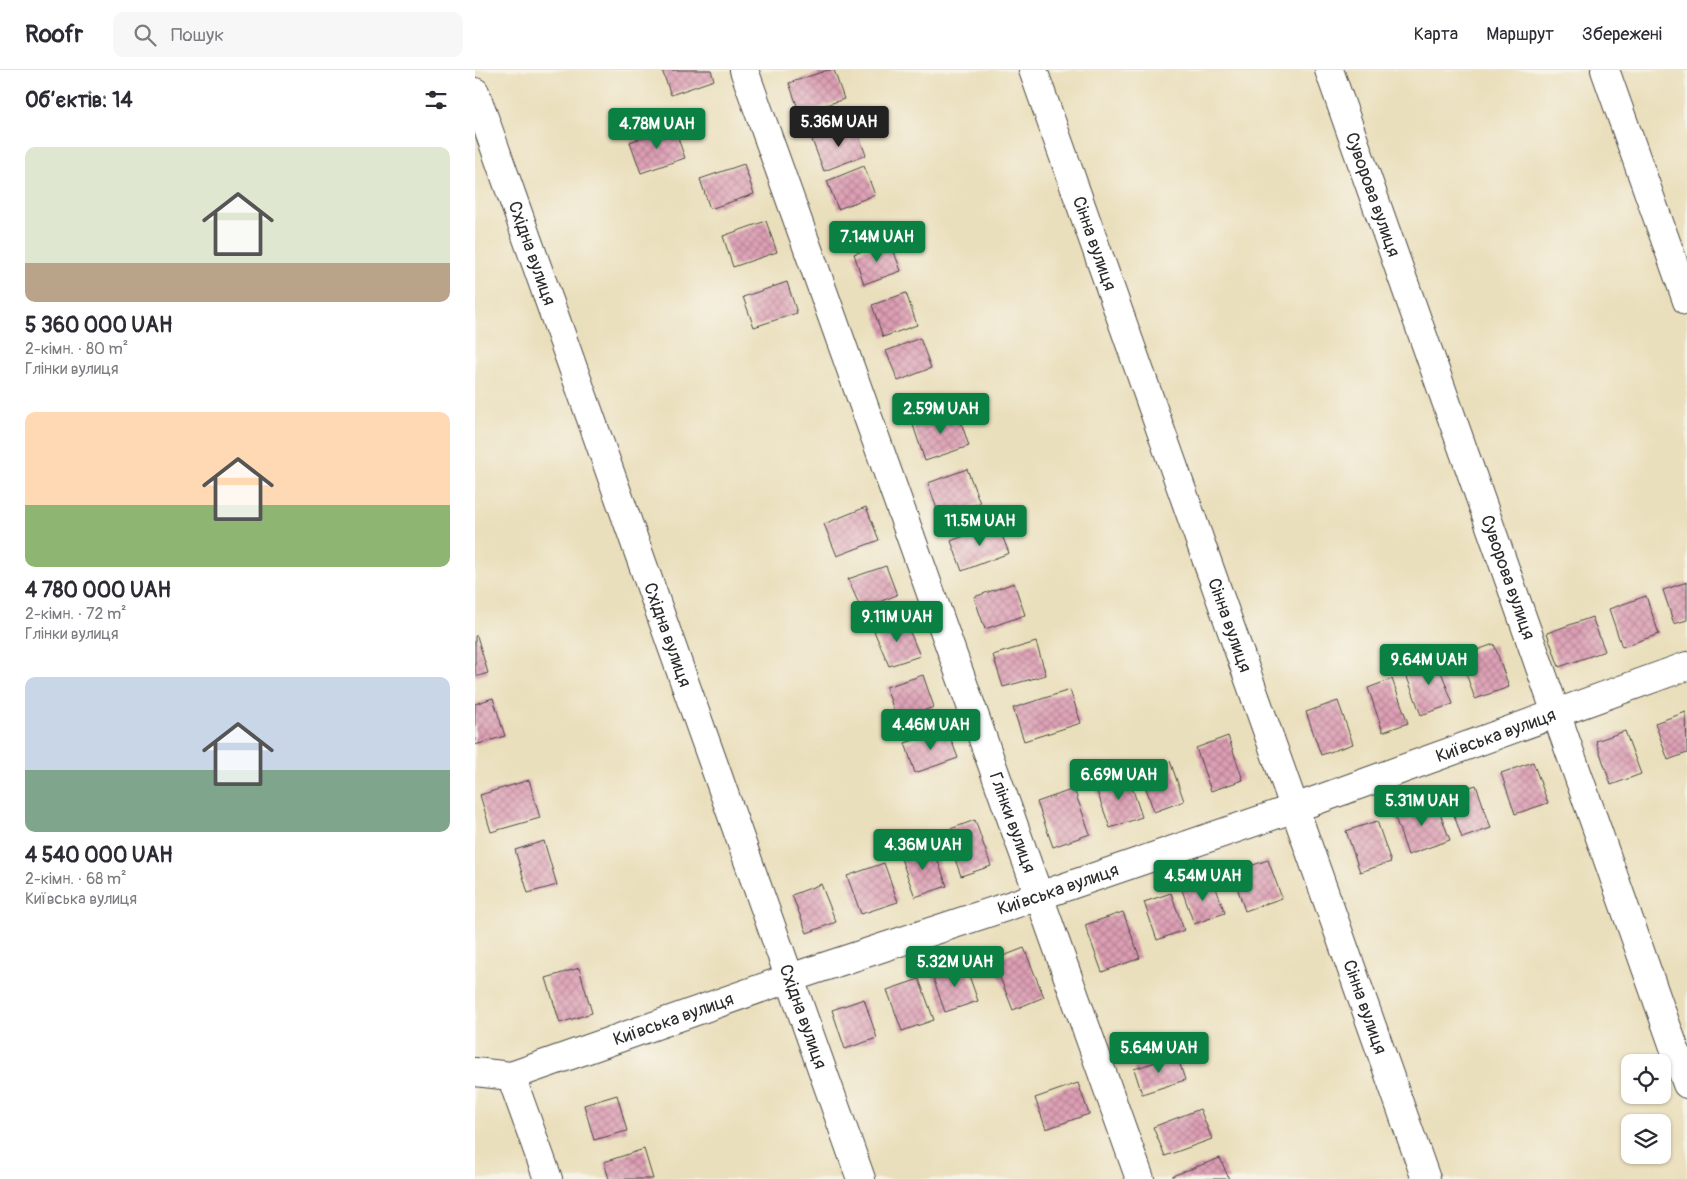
<!DOCTYPE html>
<html lang="uk">
<meta charset="utf-8">
<style>
body{margin:0;font-family:Pangolin,sans-serif;background:#f7f7f7;color:#2b2b33;height:100vh;display:flex;flex-direction:column;font-size:19px;white-space:nowrap}
*{box-sizing:border-box;margin:0}
p{font-size:16px;color:#7c7c81}
.icon{flex:none;width:28px;height:28px;fill:none;stroke:currentColor;stroke-width:2;stroke-linecap:round;stroke-linejoin:round}
.map{position:relative;flex:1;overflow:hidden}
.panel{display:flex;flex-direction:column;background:#fff;width:475px}
.panel>*{flex:none}
.tools{position:absolute;left:1146px;top:984px;display:grid;gap:10px}
.tools a{display:grid;place-items:center;width:50px;height:50px;border-radius:10px;background:#fff;box-shadow:0 1px 4px #0004;font-size:25px}
.price{position:absolute;translate:-50% -42px;padding:0 11px;border-radius:5px;background:#0b8043;color:#fff;font-size:16px;line-height:32px;filter:drop-shadow(0 1px 2px #0008)}
.price::after{content:'';position:absolute;left:50%;top:30px;width:15px;height:11px;margin-left:-8px;background:inherit;clip-path:polygon(0 0,100% 0,50% 100%)}
.price.on{background:#222;color:#fff}
ul{padding:0;list-style:none}
li{display:grid;align-content:center;gap:10px;height:265px;padding:0 25px}
li span{display:grid;place-items:center;height:155px;border-radius:10px;color:#555}
li>.icon{margin-inline-start:auto}
span .icon{width:90px;height:90px;fill:#fffc;stroke-width:1}
li b{font-size:21px}
h2{display:flex;justify-content:space-between;align-items:center;height:60px;padding:0 25px;font-size:21px}
header{display:flex;align-items:center;gap:30px;box-sizing:border-box;height:70px;padding:0 25px;background:#fff;border-bottom:1px solid #e1e1e2}
header strong{font-size:24px}
nav{display:flex;gap:28px;margin-inline-start:auto;font-size:18px}
.search{width:350px;height:45px;background:#f7f7f7;display:flex;align-items:center;gap:12px;box-sizing:border-box;padding:0 18px;border-radius:10px;color:#7c7c81;font-size:19px}
main{display:flex;flex:1;min-height:0}
.map>svg:first-child{display:block}
.building{fill:url(#building-cross-hatch)}
.lines{fill:none;stroke-linecap:round;stroke-linejoin:round}
.minor-casing{stroke:#484641;stroke-width:30}
.minor{stroke:#fff;stroke-width:28}
.labels{text-anchor:middle;stroke-width:4;stroke-linejoin:round;paint-order:stroke}
.street-label{font-size:18px;fill:#2b2b2b;stroke:#f7f3e8}
</style>
<header>
<strong>Roofr</strong>
<div class="search"><svg class="icon" aria-label="search" viewBox="0 0 24 24"><circle cx="10" cy="10" r="6"/><path d="M15 15l6 6"/></svg>Пошук</div>
<nav><a>Карта</a><a>Маршрут</a><a>Збережені</a></nav>
</header>
<main>
<section class="panel">
<h2>Об’єктів: 14<svg class="icon" aria-label="filters" viewBox="0 0 24 24"><path d="M4 7h16M4 17h16"/><circle cx="9" cy="7" r="2"/><circle cx="15" cy="17" r="2"/></svg></h2>
<ul>
<li><span style="background:linear-gradient(#dfe7d0 75%,#b9a48a 0)"><svg class="icon" aria-label="home" viewBox="0 0 24 24"><path d="M3 11l9-7 9 7M6 9v11h12V9"/></svg></span><div><b>5 360 000 UAH</b><p>2-кімн. · 80 m²</p><p>Глінки вулиця</p></div></li>
<li><span style="background:linear-gradient(#ffd9b3 60%,#8fb573 0)"><svg class="icon" aria-label="home" viewBox="0 0 24 24"><path d="M3 11l9-7 9 7M6 9v11h12V9"/></svg></span><div><b>4 780 000 UAH</b><p>2-кімн. · 72 m²</p><p>Глінки вулиця</p></div></li>
<li><span style="background:linear-gradient(#c9d6e8 60%,#7fa58c 0)"><svg class="icon" aria-label="home" viewBox="0 0 24 24"><path d="M3 11l9-7 9 7M6 9v11h12V9"/></svg></span><div><b>4 540 000 UAH</b><p>2-кімн. · 68 m²</p><p>Київська вулиця</p></div></li>
</ul>
</section>
<div class="map">
<svg width="1212" height="1109" viewBox="0 0 1212 1109">
<defs>
<pattern id="building-cross-hatch" width="8" height="8" patternUnits="userSpaceOnUse" patternTransform="scale(1.25)"><rect width="8" height="8" fill="#dd9eb4"/><path d="M0 0l8 8M0 8l8-8" fill="none" stroke="#b38193"/></pattern>
</defs>
<rect width="100%" height="100%" fill="#f7f3e8"/>
<filter id="ink" filterUnits="userSpaceOnUse"><feTurbulence type="fractalNoise" baseFrequency=".02" numOctaves="2"/><feDisplacementMap in="SourceGraphic" scale="10" xChannelSelector="R" yChannelSelector="G"/><feConvolveMatrix kernelMatrix="1 2 1 2 8 2 1 2 1" color-interpolation-filters="sRGB"/></filter>
<filter id="wash" filterUnits="userSpaceOnUse"><feTurbulence type="fractalNoise" baseFrequency=".0096" numOctaves="4" result="noise"/><feDisplacementMap in="SourceGraphic" scale="20" xChannelSelector="R" yChannelSelector="G"/><feGaussianBlur stdDeviation="1.12" result="paint"/><feColorMatrix in="noise" values="0 0 0 0 0 0 0 0 0 0 0 0 0 0 0 0 0 1.4 0 .05"/><feComposite in="paint" operator="in"/></filter>
<g filter="url(#wash)">
<rect width="100%" height="100%" fill="#eadfbc"/>
<g id="blocks">
<g class="building">
<polygon points="187,0 236,0 239,10 196,25"/>
<polygon points="353,0 359,0 369,29 325,44 314,13"/>
<polygon points="379,54 391,85 349,101 337,70"/>
<polygon points="199,57 210,88 166,103 155,72"/>
<polygon points="269,94 279,124 235,139 225,109"/>
<polygon points="389,96 400,125 363,139 352,111"/>
<polygon points="291,151 302,182 258,197 248,166"/>
<polygon points="415,171 426,201 389,214 379,184"/>
<polygon points="312,212 322,243 279,257 268,227"/>
<polygon points="431,223 442,255 408,267 397,235"/>
<polygon points="445,268 456,298 423,311 411,281"/>
<polygon points="482,340 494,376 450,391 438,355"/>
<polygon points="492,399 505,433 465,448 453,413"/>
<polygon points="391,437 404,470 362,486 349,454"/>
<polygon points="522,453 534,483 487,501 476,471"/>
<polygon points="411,496 422,525 386,539 373,509"/>
<polygon points="1212,512 1212,550 1199,554 1188,520"/>
<polygon points="539,513 550,545 510,559 499,527"/>
<polygon points="1171,526 1184,564 1147,577 1134,539"/>
<polygon points="1117,547 1130,581 1084,597 1072,563"/>
<polygon points="430,550 445,586 414,596 399,561"/>
<polygon points="0,566 2,566 13,603 0,607"/>
<polygon points="561,572 571,605 528,617 518,585"/>
<polygon points="1019,574 1034,617 1000,629 985,586"/>
<polygon points="961,588 978,634 946,645 929,599"/>
<polygon points="448,605 459,637 422,650 411,617"/>
<polygon points="917,609 933,653 908,662 893,618"/>
<polygon points="595,620 606,653 549,671 538,638"/>
<polygon points="18,628 30,666 0,675 0,634"/>
<polygon points="863,631 878,674 846,685 831,642"/>
<polygon points="1211,642 1212,683 1193,690 1180,653"/>
<polygon points="472,659 483,688 440,703 430,673"/>
<polygon points="1150,661 1166,704 1136,715 1121,671"/>
<polygon points="753,666 768,710 736,721 721,678"/>
<polygon points="695,691 709,731 679,742 665,701"/>
<polygon points="1058,692 1073,733 1040,744 1026,703"/>
<polygon points="653,705 667,747 635,758 620,716"/>
<polygon points="54,710 65,748 16,762 5,725"/>
<polygon points="1001,715 1016,758 987,768 972,725"/>
<polygon points="599,719 615,764 578,777 562,732"/>
<polygon points="960,730 975,770 933,785 919,744"/>
<polygon points="500,750 516,796 486,806 470,761"/>
<polygon points="902,751 916,792 885,802 871,761"/>
<polygon points="69,771 82,815 53,823 40,780"/>
<polygon points="457,775 472,816 440,827 425,786"/>
<polygon points="793,790 807,828 770,841 757,802"/>
<polygon points="409,793 423,832 386,844 372,806"/>
<polygon points="738,810 750,843 719,854 707,820"/>
<polygon points="346,814 361,852 332,863 317,825"/>
<polygon points="696,823 709,860 682,870 669,832"/>
<polygon points="648,842 665,888 627,902 610,855"/>
<polygon points="549,878 569,927 538,940 518,890"/>
<polygon points="490,894 503,931 470,942 457,905"/>
<polygon points="104,898 117,943 85,953 71,908"/>
<polygon points="444,909 459,950 427,961 412,920"/>
<polygon points="389,929 402,968 370,979 357,940"/>
<polygon points="702,985 710,1010 667,1024 659,999"/>
<polygon points="603,1013 614,1044 571,1059 560,1028"/>
<polygon points="142,1025 152,1061 119,1070 109,1035"/>
<polygon points="725,1039 737,1069 690,1086 678,1057"/>
<polygon points="169,1079 178,1109 134,1109 129,1092"/>
<polygon points="745,1088 754,1109 699,1109 697,1106"/>
</g>
</g>
</g>
<g filter="url(#ink)">
<use href="#blocks" fill-opacity="0" stroke="#484641" stroke-width="1"/>
<g class="lines">
<g class="minor-casing">
<g id="minor">
<path id="s1" d="M269,0L665,1109"/>
<path id="s2" d="M558,0L951,1109"/>
<path id="s3" d="M854,0L1212,1014"/>
<polyline points="1130,0 1212,231"/>
<path id="s4" d="M0,22L386,1109"/>
<polyline points="0,1002 36,1006 73,1109"/>
<path id="s5" d="M36,1006L315,908L564,826L820,738L1212,596"/>
</g>
</g>
<use href="#minor" class="minor"/>
</g>
</g>
<g class="labels">
<g class="street-label">
<text dy="6" stroke="none"><textPath href="#s3" startOffset="132">Суворова вулиця</textPath></text>
<text dy="6" stroke="none"><textPath href="#s2" startOffset="184">Сінна вулиця</textPath></text>
<text dy="6" stroke="none"><textPath href="#s4" startOffset="171">Східна вулиця</textPath></text>
<text dy="6" stroke="none"><textPath href="#s3" startOffset="538">Суворова вулиця</textPath></text>
<text dy="6" stroke="none"><textPath href="#s2" startOffset="589">Сінна вулиця</textPath></text>
<text dy="6" stroke="none"><textPath href="#s4" startOffset="576">Східна вулиця</textPath></text>
<text dy="6" stroke="none"><textPath href="#s5" startOffset="1042">Київська вулиця</textPath></text>
<text dy="6" stroke="none"><textPath href="#s1" startOffset="799">Глінки вулиця</textPath></text>
<text dy="6" stroke="none"><textPath href="#s5" startOffset="578">Київська вулиця</textPath></text>
<text dy="6" stroke="none"><textPath href="#s2" startOffset="994">Сінна вулиця</textPath></text>
<text dy="6" stroke="none"><textPath href="#s4" startOffset="981">Східна вулиця</textPath></text>
<text dy="6" stroke="none"><textPath href="#s5" startOffset="172">Київська вулиця</textPath></text>
</g>
</g>
</svg>
<div class="tools">
<a><svg class="icon" aria-label="locate" viewBox="0 0 24 24"><circle cx="12" cy="12" r="6"/><path d="M12 2v4M12 18v4M2 12h4M18 12h4"/></svg></a>
<a><svg class="icon" aria-label="layers" viewBox="0 0 24 24"><path d="M12 4l9 5-9 5-9-5zM3 14l9 5 9-5"/></svg></a>
</div>
<b class="price on" style="left:364px;top:78px">5.36M UAH</b>
<b class="price" style="left:182px;top:80px">4.78M UAH</b>
<b class="price" style="left:402px;top:193px">7.14M UAH</b>
<b class="price" style="left:466px;top:365px">2.59M UAH</b>
<b class="price" style="left:505px;top:477px">11.5M UAH</b>
<b class="price" style="left:422px;top:573px">9.11M UAH</b>
<b class="price" style="left:954px;top:616px">9.64M UAH</b>
<b class="price" style="left:456px;top:681px">4.46M UAH</b>
<b class="price" style="left:644px;top:731px">6.69M UAH</b>
<b class="price" style="left:947px;top:757px">5.31M UAH</b>
<b class="price" style="left:448px;top:801px">4.36M UAH</b>
<b class="price" style="left:728px;top:832px">4.54M UAH</b>
<b class="price" style="left:480px;top:918px">5.32M UAH</b>
<b class="price" style="left:684px;top:1004px">5.64M UAH</b>
</div>
</main>
